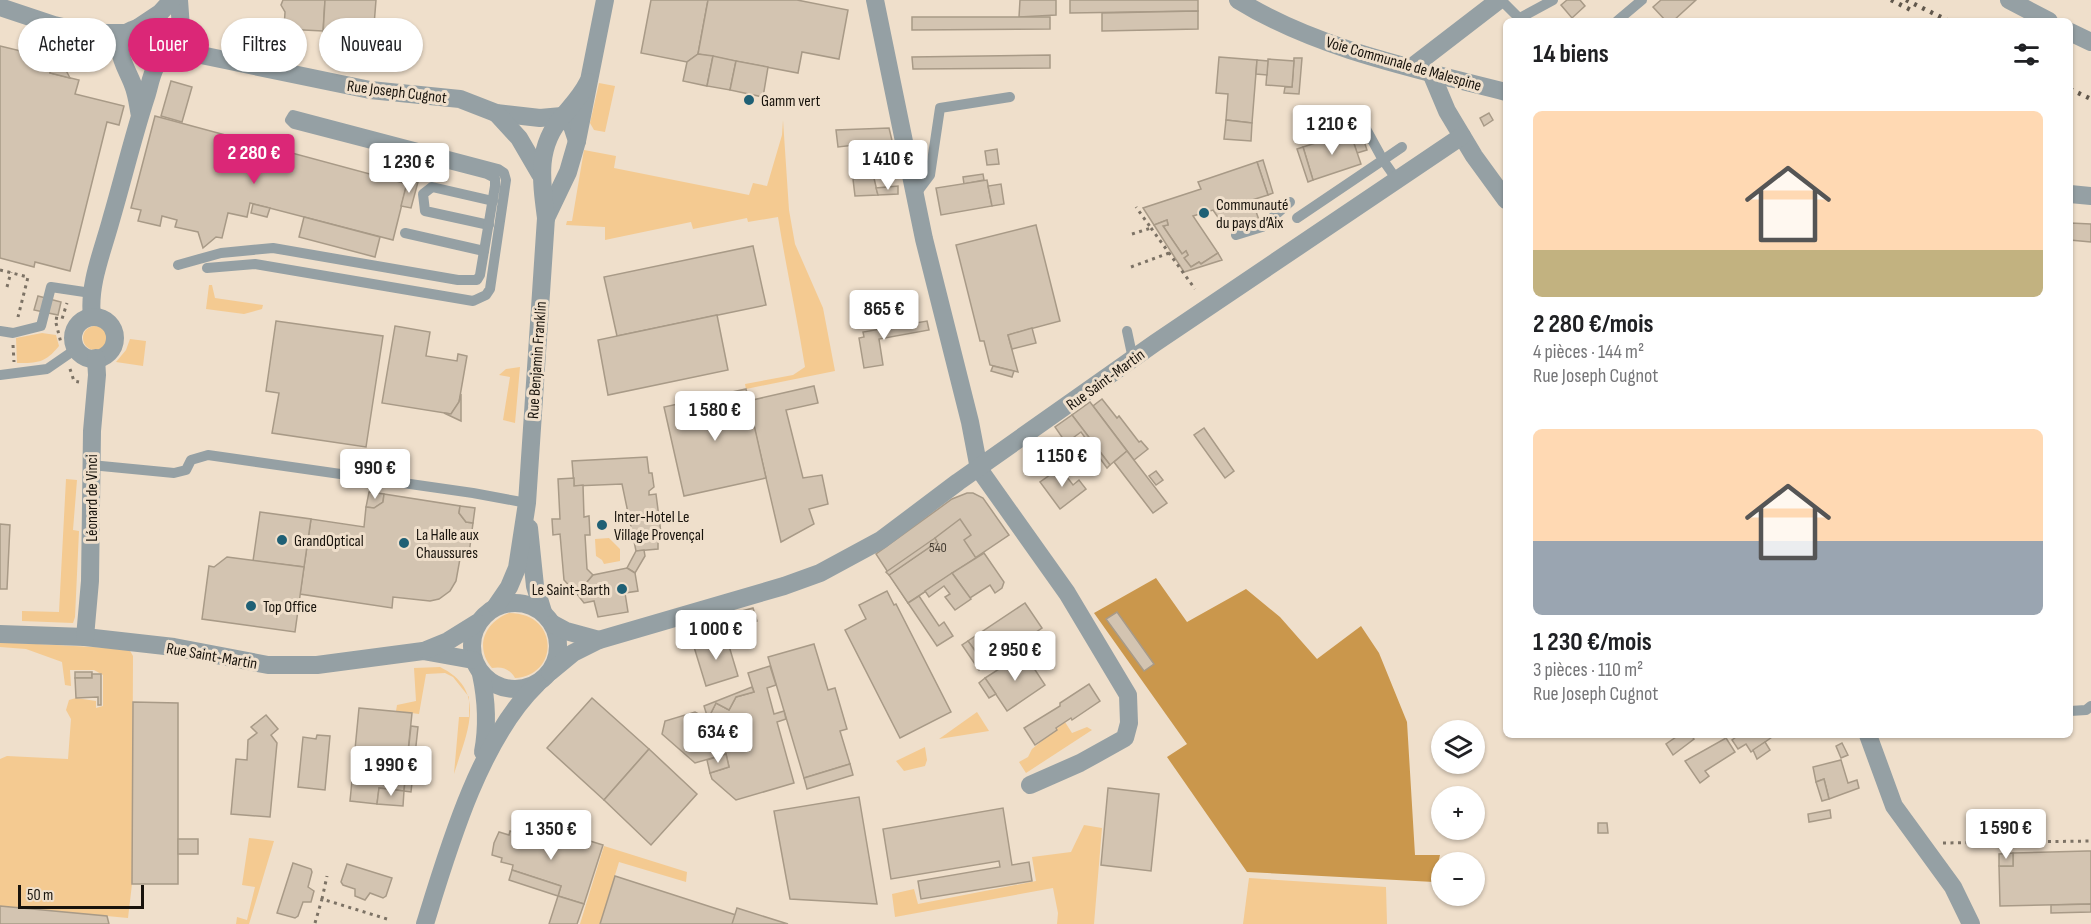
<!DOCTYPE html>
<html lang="fr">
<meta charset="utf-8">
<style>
body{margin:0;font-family:"Sofia Sans Condensed",sans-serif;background:#f2f2f2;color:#202124;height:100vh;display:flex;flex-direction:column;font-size:22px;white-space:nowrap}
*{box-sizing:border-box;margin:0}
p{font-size:20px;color:#757577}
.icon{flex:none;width:33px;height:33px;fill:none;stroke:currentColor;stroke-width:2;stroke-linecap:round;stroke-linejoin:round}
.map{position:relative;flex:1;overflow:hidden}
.sheet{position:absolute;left:1503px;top:18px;width:570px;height:720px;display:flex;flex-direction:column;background:#fff;border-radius:9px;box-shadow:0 2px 4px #0004}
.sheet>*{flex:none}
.top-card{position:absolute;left:18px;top:18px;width:570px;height:54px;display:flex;gap:12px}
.fabs{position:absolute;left:1431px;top:720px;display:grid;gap:12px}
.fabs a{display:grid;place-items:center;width:54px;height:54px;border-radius:50%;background:#fff;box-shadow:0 2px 4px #0004;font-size:30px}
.scale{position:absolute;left:18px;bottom:15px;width:126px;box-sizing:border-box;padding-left:6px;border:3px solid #18130c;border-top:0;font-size:16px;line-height:21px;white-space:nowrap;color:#18130c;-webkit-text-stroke:4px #efdfcb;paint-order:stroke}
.price{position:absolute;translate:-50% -51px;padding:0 14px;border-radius:6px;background:#fff;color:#222;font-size:20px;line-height:39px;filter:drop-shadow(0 2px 3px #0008)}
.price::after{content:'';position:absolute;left:50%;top:36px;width:18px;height:14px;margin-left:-9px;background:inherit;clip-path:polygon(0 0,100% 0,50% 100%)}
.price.current{background:#db2777;color:#fff}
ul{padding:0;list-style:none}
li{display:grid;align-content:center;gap:12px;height:318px;padding:0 30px}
li span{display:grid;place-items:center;height:186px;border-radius:9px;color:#555}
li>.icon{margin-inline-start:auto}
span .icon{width:108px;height:108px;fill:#fffc;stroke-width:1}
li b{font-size:26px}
h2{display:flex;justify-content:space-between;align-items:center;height:72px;padding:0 30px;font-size:26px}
.chip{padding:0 21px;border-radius:27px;background:#fff;box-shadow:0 2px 4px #0004;font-size:21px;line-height:54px}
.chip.current{background:#db2777;color:#fff}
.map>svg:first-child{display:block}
.green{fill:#f4ca91}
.forest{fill:#ca974c}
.building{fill:#d3c4b1;stroke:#a89a87;stroke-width:1.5}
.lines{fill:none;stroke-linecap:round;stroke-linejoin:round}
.path{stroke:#7c7265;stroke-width:3;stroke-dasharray:3 4.5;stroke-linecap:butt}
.service{stroke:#95a0a4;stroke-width:10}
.minor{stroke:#95a0a4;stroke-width:18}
.rail{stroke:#60574c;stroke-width:4.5;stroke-dasharray:3 6;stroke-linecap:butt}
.poi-dot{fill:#1f6075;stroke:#efdfcb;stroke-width:2}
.labels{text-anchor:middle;stroke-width:6;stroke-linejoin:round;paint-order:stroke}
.number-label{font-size:14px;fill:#473f35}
.street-label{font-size:16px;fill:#18130c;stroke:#efdfcb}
.poi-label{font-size:16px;fill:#18130c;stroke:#efdfcb;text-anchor:start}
</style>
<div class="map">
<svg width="2091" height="924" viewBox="0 0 2091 924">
<rect width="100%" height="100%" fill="#efdfcb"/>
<g class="green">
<polygon points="599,83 615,86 605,132 594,130 590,123"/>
<path d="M783,120L789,210L795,244L823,308L835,371L746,389L745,384L793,375L805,367C797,317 786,267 778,217L748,222L747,218L693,229L691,222L605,240V227L566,225L567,221H572L584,150L616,156L614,168L749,195L753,183L767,186L782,135Z"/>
<polygon points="209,285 212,285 215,298 263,305 262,309 244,314 206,309"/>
<circle cx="95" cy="338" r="12"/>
<path d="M42,333L56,335L59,346C45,363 38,363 17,363L16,338Z"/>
<polygon points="130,339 146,341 143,366 116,362 126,350"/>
<polygon points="520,367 515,423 503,420 510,377 499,375 506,369"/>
<polygon points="66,479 77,480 73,530 79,531 75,617 73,623 22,621 22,611 59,612"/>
<polygon points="609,538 620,549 620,561 604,564 602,560 596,556 595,539"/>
<path d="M509,613C560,613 559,676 515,678C510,669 502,666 492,668C474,647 485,622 509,613Z"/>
<polygon points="0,642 129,649 133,656 132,884 128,918 0,906 0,759 7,756 68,759 71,719 66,710 69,700 76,698 96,701 96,708 103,706 103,675 94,670 70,670 71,686 65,685 62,662 26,649 0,647"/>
<path d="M440,667C489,691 466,734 454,774L459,717H469V697L453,677L445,673L426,674L419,714L396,711L397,705L416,701L414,668Z"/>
<polygon points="977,712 989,731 939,739"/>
<polygon points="1065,722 1072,733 1087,727 1092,730 1026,773 1019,762 1028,757 1032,749"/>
<polygon points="925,747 927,760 925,766 904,771 896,761"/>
<polygon points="1084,825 1102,828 1094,924 1057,924 1058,913 1053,888 895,917 892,894 914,889 918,904 1036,881 1032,857 1071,852"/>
<polygon points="249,838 274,841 249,924 236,924 237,917 247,920 255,887 242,885"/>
<polygon points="604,846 687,872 686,882 619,862 600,924 580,924"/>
<polygon points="1249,878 1386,887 1387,924 1243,924"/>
</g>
<polygon class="forest" points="1156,578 1187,622 1246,589 1280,617 1317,659 1361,626 1379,653 1407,722 1415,855 1440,855 1434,882 1247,872 1167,757 1187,744 1094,613"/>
<g class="building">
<polygon points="283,0 325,0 323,31 284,29 285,12 281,5"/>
<polygon points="325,0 376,0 373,38 323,35"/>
<polygon points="651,0 708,0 698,54 687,62 641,53"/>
<polygon points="708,0 797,0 848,10 839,59 802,52 798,73 698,54"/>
<polygon points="1020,0 1056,0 1056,15 1019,17"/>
<polygon points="1070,0 1198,0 1198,11 1070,13"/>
<polygon points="1567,0 1580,0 1585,6 1572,18 1561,5"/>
<polygon points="1661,0 1696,0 1673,21 1666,21 1653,7"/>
<polygon points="1198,11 1198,29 1102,31 1102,13"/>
<polygon points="912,17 1050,17 1050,29 912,30"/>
<polygon points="0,46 54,59 50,73 79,80 75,94 124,106 119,125 107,122 70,271 35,262 34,267 0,258"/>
<polygon points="698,54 713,56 707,86 683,81 687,62"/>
<polygon points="1050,55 1050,68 913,69 912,57"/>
<polygon points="713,56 736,61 730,90 707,86"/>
<polygon points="1219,57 1257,60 1252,123 1226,120 1228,94 1216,93"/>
<polygon points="1294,58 1302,58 1299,94 1284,93 1285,87 1292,87"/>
<polygon points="54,59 61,61 70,78 50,73"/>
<polygon points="1268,59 1294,61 1292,87 1266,85"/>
<polygon points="1257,60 1268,61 1267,75 1256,74"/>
<polygon points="736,61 768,67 763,97 730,90"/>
<polygon points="171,81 192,87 182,122 161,116"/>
<polygon points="1489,113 1493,120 1484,126 1480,118"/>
<polygon points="155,116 407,184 393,240 250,203 247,217 228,213 222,238 216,237 203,248 198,232 175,227 177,220 162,216 160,226 138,221 141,210 131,208"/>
<polygon points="1226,120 1252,123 1251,141 1224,139"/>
<polygon points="889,128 900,174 889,177 881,142 838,147 836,130"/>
<polygon points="1360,129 1367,150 1357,153 1350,132"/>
<polygon points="1350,132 1361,164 1313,180 1303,147"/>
<polygon points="881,142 882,149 854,153 853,146"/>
<polygon points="1303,147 1313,180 1308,182 1297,149"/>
<polygon points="997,149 999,164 987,165 985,151"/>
<polygon points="1263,160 1273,193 1268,195 1257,162"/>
<polygon points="1257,162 1268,195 1252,200 1259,220 1227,230 1213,210 1193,216 1218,253 1201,264 1199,262 1191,267 1184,258 1188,255 1186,251 1182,254 1163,226 1168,225 1167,220 1154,225 1143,208 1201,189 1198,182"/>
<polygon points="873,174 878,195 855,196 853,179"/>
<polygon points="983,174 984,180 964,184 963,177"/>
<polygon points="408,179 418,182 411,208 401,206"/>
<polygon points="987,180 992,206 941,215 936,188"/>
<polygon points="1001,184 1004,204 992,206 988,186"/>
<polygon points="898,186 898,194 878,195 876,188"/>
<polygon points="253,204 270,208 267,217 251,213"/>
<polygon points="304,217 380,237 375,257 299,237"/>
<polygon points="1167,220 1168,225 1163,226 1182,254 1186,251 1188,255 1184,258 1191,267 1199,262 1201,264 1218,253 1222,260 1184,272 1154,225"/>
<polygon points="2070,223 2091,224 2091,242 2070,240"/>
<polygon points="1036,225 1060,321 1008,335 1018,372 990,365 984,341 980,341 956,245"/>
<polygon points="753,246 766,305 617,336 604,277"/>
<polygon points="38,296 61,302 58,315 34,310"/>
<polygon points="717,315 728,370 608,395 598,340"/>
<polygon points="276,321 383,336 366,447 272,433 279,393 266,391"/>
<polygon points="927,321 929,330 879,339 883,365 864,368 859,338 864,337 863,332"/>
<polygon points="395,326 430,332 426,356 457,361 458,354 467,356 459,402 451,414 382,403"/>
<polygon points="1032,328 1036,343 1012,349 1008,335"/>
<polygon points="993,366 1014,371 1012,377 991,371"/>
<polygon points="814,386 818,403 786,410 803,478 822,475 828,504 809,509 814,524 781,542 748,401"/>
<polygon points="746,389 766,478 684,496 664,407"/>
<polygon points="461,394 461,421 444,413 451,414 459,402"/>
<polygon points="1102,399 1117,418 1119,416 1139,442 1141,441 1148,449 1134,460 1093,406"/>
<polygon points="1090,402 1127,451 1110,465 1072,415"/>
<polygon points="1072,415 1110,465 1107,468 1081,432 1066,443 1055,427"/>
<polygon points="1204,428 1234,471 1225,478 1194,435"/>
<polygon points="1127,451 1167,503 1153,513 1114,462"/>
<polygon points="647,457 649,473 652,473 654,487 649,491 649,495 656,494 662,541 658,541 658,549 636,551 622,484 574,486 572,461"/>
<polygon points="1060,468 1073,485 1079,480 1086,489 1060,509 1040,482"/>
<polygon points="1156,471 1163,480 1156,485 1149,476"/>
<polygon points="574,478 574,486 583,485 584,517 589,516 590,535 585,535 587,569 593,575 577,594 564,580 560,534 553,535 552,519 560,519 558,479"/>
<polygon points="369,492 384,494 383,502 374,508 366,507"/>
<polygon points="967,493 973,493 983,498 1009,535 908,603 876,554 952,499"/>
<polygon points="384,494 460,506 459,513 466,522 473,523 469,554 461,553 456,581 450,591 439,599 430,601 393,597 392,608 300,594 311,519 364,527 366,507 374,508 383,502"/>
<polygon points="460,506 475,508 473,523 466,522 459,513"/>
<polygon points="260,512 311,519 304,567 253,561"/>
<polygon points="960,519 971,535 964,540 976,558 908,603 889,575 937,542 935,538"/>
<polygon points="0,524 10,525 7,589 0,589"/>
<polygon points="935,538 937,542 889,575 886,572"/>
<polygon points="644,550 645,556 635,573 627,568 636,551"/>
<polygon points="984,553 1004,582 1002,588 995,593 990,585 970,598 952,573"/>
<polygon points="227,557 304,567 295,632 202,619 209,566 214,567"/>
<polygon points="627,568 635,573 638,591 625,593 628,612 598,617 594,601 584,603 577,594 593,575"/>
<polygon points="952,573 971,599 955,610 945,597 950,594 944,586 929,597 925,591"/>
<polygon points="887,591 894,605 896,604 951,712 900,738 845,630 866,619 859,605"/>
<polygon points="919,596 939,626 944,622 953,636 937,646 908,603"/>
<polygon points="1025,603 1042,628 986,666 968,641"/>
<polygon points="753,608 757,621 742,626 738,612"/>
<polygon points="738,612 742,626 723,631 719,617"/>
<polygon points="1117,612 1154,664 1144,671 1106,619"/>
<polygon points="726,636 738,676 706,686 694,647"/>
<polygon points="968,641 986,666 979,670 962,645"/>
<polygon points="814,644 828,690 835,688 847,729 840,731 850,764 804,778 768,657"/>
<polygon points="1024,653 1045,685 1007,711 985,678"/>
<polygon points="770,666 776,685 767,688 774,714 784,711 786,719 777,722 794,783 736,800 712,779 710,773 729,767 726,754 695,763 662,734 665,721 695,712 708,719 716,703 729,710 736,697 754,692 748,673"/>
<rect x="75" y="672" width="17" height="6"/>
<polygon points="92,674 101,674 101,705 98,705 98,697 76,698 75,678 92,678"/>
<polygon points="985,678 996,694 989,698 979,683"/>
<polygon points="1089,684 1100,701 1072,720 1071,718 1056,728 1057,730 1035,745 1024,728 1060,706 1060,703"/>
<polygon points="752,687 754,692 736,697 729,710 716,703 708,719 704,706"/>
<polygon points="592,698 649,749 604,800 547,748"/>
<polygon points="133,702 178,703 178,884 132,884"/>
<polygon points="359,708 412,713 404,791 379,788 377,804 350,801"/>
<polygon points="266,715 278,729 271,735 277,743 270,817 231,814 236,759 247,760 248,740 257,733 251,727"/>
<polygon points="411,726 418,727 411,792 404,791"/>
<polygon points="317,735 330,736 325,790 298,787 303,737 316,739"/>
<polygon points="1679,735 1691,735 1694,739 1673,755 1666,744"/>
<polygon points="1739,735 1771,735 1772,737 1751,752 1746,744 1738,749 1732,740"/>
<polygon points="1726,738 1735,752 1705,771 1709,776 1700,783 1685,761"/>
<polygon points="1765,742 1770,750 1757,759 1753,750"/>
<polygon points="1842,743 1848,755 1841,758 1836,746"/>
<polygon points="649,749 697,794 651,845 604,800"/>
<polygon points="726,754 729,767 710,773 707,760"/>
<polygon points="1841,760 1848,783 1857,780 1859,788 1829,799 1824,779 1816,782 1813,767"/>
<polygon points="850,764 853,775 807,789 804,778"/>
<polygon points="1824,779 1829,799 1822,801 1816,782"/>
<polygon points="379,788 404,791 403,806 377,804"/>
<polygon points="1108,788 1159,794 1151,871 1101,865"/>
<polygon points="859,797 877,904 790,899 774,811"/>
<polygon points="1003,808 1012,865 1029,862 1032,881 921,899 918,881 1000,867 999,861 891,879 883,829"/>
<polygon points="1830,810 1831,818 1809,822 1808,814"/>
<polygon points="527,821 577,837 574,846 525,830"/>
<polygon points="1598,823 1607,823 1608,833 1598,833"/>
<polygon points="525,830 574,846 577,837 603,845 584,904 558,896 561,886 512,870 513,865 501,862 502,858 492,855 494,843 499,832 509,835 510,831 523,835"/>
<rect x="178" y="839" width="20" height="15"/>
<polygon points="2087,851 2091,851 2091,904 2000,906 1999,866 2013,866 2013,853"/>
<polygon points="2013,853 2013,866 1999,866 1999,854"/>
<polygon points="293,863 311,869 312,872 308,887 314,891 311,902 303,902 298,916 295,918 277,913"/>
<polygon points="347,864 392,878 386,896 383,898 370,893 365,900 355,896 355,889 343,885 341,882"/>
<polygon points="512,870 561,886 558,896 509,880"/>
<polygon points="615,876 736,915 733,924 600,924"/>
<polygon points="558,896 584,904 577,924 549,924"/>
<polygon points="2091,904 2091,912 2051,913 2051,905"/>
<polygon points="0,906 107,916 109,924 0,924"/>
<polygon points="737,908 788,924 732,924"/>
</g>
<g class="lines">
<g class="path">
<polyline points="1151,228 1195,289"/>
<polyline points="1132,234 1151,228 1136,207"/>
<polyline points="1131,267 1169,253"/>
<polyline points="0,270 28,277 18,317"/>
<polyline points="7,287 11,272"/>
<polyline points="55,318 62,319 67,303"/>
<polyline points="56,323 61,343"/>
<polyline points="13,345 14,362"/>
<polyline points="70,369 74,381 79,382"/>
<polyline points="1943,843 2091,841"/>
<polyline points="322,899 327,876"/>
<polyline points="315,923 322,899 387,919"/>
</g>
<g class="service">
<polyline points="1501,0 1522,21"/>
<polyline points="1520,18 1553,0"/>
<polyline points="1617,21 1642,0"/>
<polyline points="1397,180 1383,160 1402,147"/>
<polyline points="915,195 930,175 940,108 1010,97"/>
<polyline points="1297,218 1383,160 1366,129"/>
<polyline points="489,225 425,211 423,194 432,187 493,201"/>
<polyline points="405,233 484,251"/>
<polyline points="1236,235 1262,227 1290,202"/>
<polyline points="178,265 221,253 273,248 458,280 477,280 480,275 495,186 495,178 487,174 294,124 290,120 293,115 498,169 504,173 506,180 490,289 486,295 473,301 255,264 207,268"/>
<polyline points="0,331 13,333 41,326 51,287 91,293"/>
<polyline points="1127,331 1133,359"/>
<polyline points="0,375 47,369 76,349"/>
<polyline points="91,465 174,473 186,470 191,460 208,455 473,493 527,503"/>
<polyline points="2070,711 2086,710 2091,706"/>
</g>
<g class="minor">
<polyline points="179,0 181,28 201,55"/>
<polyline points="875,0 924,239 970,422 979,469 1067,593 1128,695 1129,723 1125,738 1080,763 1030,785"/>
<path d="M1238,0C1317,49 1416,69 1506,92"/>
<polyline points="2009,0 2049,21"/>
<polyline points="0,7 54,25 89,33 127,33"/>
<polyline points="139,27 160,13 172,0"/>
<polyline points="2070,32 2091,42"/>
<polyline points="163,43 201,55 370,90 460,99 496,113 540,118 562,116 572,126 577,141"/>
<polyline points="1412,67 1499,0"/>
<polyline points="1431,73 1447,111 1474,156 1506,200"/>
<polyline points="496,113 519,138 540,174"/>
<polyline points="2070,194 2091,196"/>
<polyline points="546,218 568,172 577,141 605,0"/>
<path d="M92,317C88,285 103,250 111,220C123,179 133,137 146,97C149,88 151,75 156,66C159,61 164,58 164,50C165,34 146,23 132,30C107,41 127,68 133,85C137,95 138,106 140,116"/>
<circle cx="94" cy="338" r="21"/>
<polyline points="529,528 535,586 543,612"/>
<circle cx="515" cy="646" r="43"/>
<path d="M496,606L509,587L517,568L527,503L546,218C541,180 536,146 563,116C573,104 581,96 588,82"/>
<polyline points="553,624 566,631 599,640"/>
<polyline points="0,634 85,637 174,647 268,665 317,665 423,651 473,660"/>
<polyline points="85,637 90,581 92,431 97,375 96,358"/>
<polyline points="426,650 448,641 477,623"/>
<polyline points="550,672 573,653 599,640 784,586 820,573 881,540 958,482 1155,343 1462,136"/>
<path d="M481,674C487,702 488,725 483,752"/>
<polyline points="1868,735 1894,806 1953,887 1971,924"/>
<path d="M425,924C448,849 480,739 537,684"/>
</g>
<g class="rail">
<polyline points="1891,0 1913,11"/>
<polyline points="1906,0 1949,21"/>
<polyline points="2070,89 2091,99"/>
</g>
</g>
<g class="poi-dot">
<circle cx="749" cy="100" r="6"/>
<circle cx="1204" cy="213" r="6"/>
<circle cx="602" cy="525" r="6"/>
<circle cx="282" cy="540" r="6"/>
<circle cx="404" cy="543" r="6"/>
<circle cx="622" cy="589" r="6"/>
<circle cx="251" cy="606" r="6"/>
</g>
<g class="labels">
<g class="number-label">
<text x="938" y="552">540</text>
</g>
<g class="street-label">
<text transform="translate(1404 63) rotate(16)" y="6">Voie Communale de Malespine</text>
<text transform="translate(397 91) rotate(7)" y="6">Rue Joseph Cugnot</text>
<text transform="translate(536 360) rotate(-86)" y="6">Rue Benjamin Franklin</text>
<text transform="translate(1105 379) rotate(-36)" y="6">Rue Saint-Martin</text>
<text transform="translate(91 498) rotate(-90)" y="6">Léonard de Vinci</text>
<text transform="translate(212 655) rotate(10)" y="6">Rue Saint-Martin</text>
</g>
<g class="poi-label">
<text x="761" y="106">Gamm vert</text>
<text x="1216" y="210">Communauté<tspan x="1216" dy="18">du pays d’Aix</tspan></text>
<text x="614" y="522">Inter-Hotel Le<tspan x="614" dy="18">Village Provençal</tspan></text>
<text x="416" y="540">La Halle aux<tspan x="416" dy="18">Chaussures</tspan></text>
<text x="294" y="546">GrandOptical</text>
<text x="610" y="595" text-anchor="end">Le Saint-Barth</text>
<text x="263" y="612">Top Office</text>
</g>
</g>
</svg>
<div class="fabs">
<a><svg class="icon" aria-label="layers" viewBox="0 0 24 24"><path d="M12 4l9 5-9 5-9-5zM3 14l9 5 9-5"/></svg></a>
<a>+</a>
<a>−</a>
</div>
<div class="scale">50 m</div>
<b class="price" style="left:1332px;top:156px">1 210 €</b>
<b class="price current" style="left:254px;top:185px">2 280 €</b>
<b class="price" style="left:888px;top:191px">1 410 €</b>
<b class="price" style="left:409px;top:194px">1 230 €</b>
<b class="price" style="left:884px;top:341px">865 €</b>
<b class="price" style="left:715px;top:442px">1 580 €</b>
<b class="price" style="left:1062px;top:488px">1 150 €</b>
<b class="price" style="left:375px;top:500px">990 €</b>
<b class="price" style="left:716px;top:661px">1 000 €</b>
<b class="price" style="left:1015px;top:682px">2 950 €</b>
<b class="price" style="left:718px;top:764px">634 €</b>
<b class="price" style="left:391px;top:797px">1 990 €</b>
<b class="price" style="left:2006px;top:860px">1 590 €</b>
<b class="price" style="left:551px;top:861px">1 350 €</b>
<div class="top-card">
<a class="chip">Acheter</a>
<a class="chip current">Louer</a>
<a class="chip">Filtres</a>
<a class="chip">Nouveau</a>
</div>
<section class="sheet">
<h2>14 biens<svg class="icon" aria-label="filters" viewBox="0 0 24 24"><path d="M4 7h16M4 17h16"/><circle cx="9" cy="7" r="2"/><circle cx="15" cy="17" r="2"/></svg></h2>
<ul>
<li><span style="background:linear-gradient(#ffd9b3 75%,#c2b280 0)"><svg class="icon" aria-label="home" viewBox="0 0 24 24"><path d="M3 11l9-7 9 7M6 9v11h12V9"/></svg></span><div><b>2 280 €/mois</b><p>4 pièces · 144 m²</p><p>Rue Joseph Cugnot</p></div></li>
<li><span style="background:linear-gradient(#ffd9b3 60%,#9aa5b1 0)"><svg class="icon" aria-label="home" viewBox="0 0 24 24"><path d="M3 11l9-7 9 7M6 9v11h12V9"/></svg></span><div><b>1 230 €/mois</b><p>3 pièces · 110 m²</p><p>Rue Joseph Cugnot</p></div></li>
</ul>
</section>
</div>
